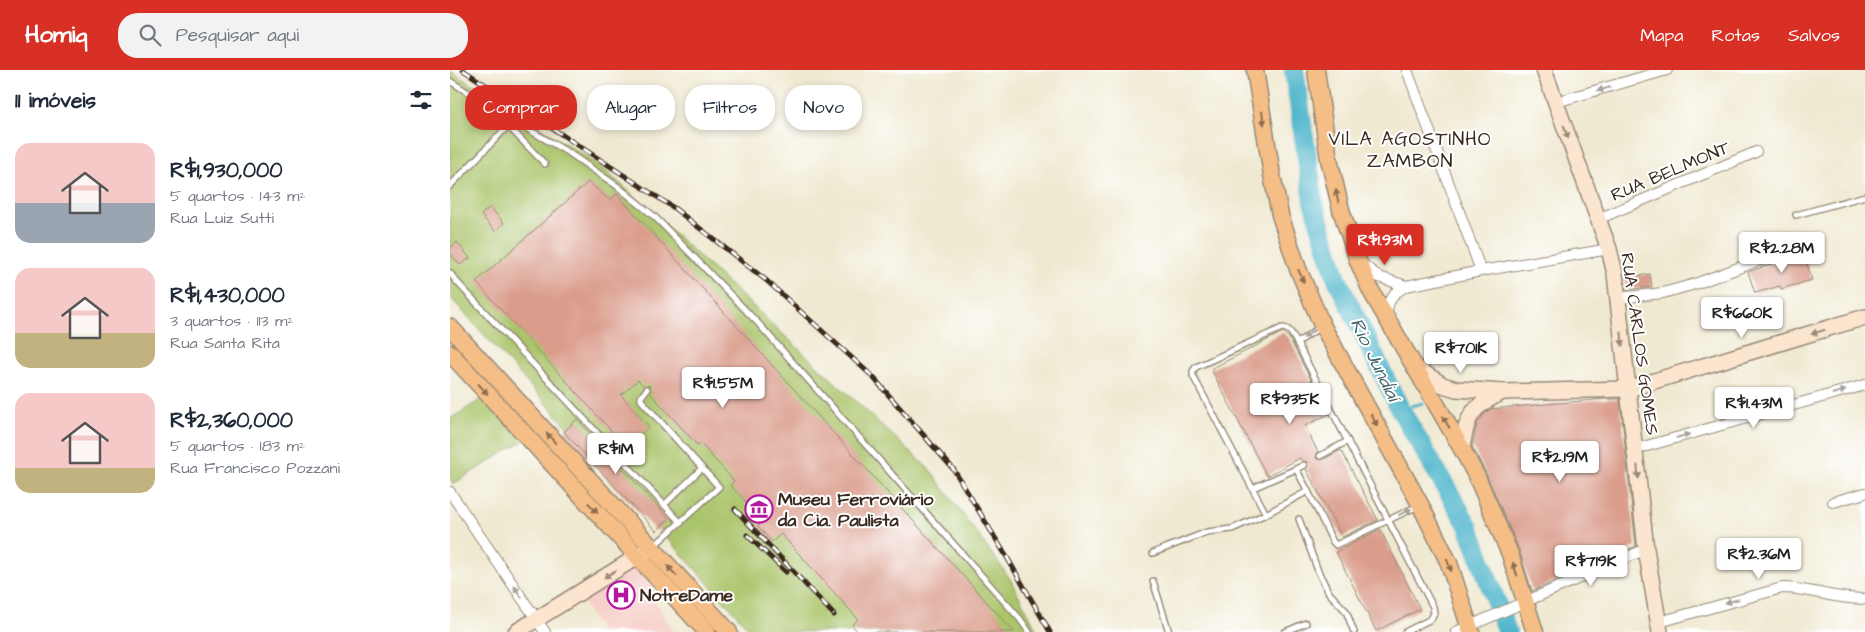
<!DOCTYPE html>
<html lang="pt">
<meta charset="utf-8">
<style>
body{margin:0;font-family:"Architects Daughter",sans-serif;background:#f2f2f3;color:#1f2937;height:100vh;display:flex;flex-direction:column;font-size:19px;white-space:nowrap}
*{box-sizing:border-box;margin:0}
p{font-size:16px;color:#747a83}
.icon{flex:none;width:28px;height:28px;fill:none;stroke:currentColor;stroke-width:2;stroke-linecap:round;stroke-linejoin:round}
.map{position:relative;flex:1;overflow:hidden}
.sheet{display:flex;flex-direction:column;background:#fff;width:450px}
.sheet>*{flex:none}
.top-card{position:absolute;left:15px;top:15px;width:475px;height:45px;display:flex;gap:10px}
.price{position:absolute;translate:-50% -42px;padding:0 11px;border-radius:5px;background:#fff;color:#222;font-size:16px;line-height:32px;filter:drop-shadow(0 1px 2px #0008)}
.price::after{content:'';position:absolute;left:50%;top:30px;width:15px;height:11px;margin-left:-8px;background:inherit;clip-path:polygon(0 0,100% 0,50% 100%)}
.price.selected{background:#d93025;color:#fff}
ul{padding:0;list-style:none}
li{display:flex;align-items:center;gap:15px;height:125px;padding:0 15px}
li span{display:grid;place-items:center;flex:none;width:140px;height:100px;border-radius:15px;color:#555}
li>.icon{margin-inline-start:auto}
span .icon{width:60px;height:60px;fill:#fffc;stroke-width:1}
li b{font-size:21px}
h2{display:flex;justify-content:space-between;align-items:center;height:60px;padding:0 15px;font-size:21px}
.pill{padding:0 18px;border-radius:20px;background:#fff;box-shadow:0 2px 8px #0003;font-size:18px;line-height:45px}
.pill.selected{background:#d93025;color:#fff}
header{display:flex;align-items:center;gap:30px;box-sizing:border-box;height:70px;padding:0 25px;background:#d93025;color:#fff}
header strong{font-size:24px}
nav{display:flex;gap:28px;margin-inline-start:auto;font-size:18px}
.search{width:350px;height:45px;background:#f2f2f3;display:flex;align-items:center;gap:12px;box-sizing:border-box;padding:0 18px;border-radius:20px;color:#747a83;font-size:19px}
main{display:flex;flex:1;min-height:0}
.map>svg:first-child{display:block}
.built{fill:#f7d0ca}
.green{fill:#aac46a;stroke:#727744}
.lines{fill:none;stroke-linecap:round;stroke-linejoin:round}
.stream{stroke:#4ab3c9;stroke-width:3}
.river{stroke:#4ab3c9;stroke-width:20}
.building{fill:#da9c8b}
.lane-casing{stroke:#968a78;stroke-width:8}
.street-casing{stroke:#968a78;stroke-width:12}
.secondary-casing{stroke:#968a78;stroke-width:18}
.primary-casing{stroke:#968a78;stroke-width:19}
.lane{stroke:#fff;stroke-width:5}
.street{stroke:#fff;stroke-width:10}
.secondary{stroke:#fbe5cf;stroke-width:15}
.primary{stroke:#f5be86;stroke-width:16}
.rail-casing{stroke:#3b2a1e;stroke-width:5}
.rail{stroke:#fff;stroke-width:3;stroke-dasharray:9;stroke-linecap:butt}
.oneway{fill:#a79f9a}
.oneway2{fill:#8f6d4d}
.oneway3{fill:#9b8876}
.labels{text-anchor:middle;stroke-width:4;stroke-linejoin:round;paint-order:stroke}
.street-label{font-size:18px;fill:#3b2a1e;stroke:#fff}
.poi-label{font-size:18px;font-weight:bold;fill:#3b2a1e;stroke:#fff;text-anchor:start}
.neighbourhood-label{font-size:19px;letter-spacing:1px;fill:#3b2a1e;stroke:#fff}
.water-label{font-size:19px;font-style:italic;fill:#416162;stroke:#fff}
</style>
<header>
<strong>Homiq</strong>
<div class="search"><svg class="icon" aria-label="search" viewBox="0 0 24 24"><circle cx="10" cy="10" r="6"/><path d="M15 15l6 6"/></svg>Pesquisar aqui</div>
<nav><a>Mapa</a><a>Rotas</a><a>Salvos</a></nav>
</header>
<main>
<section class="sheet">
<h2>11 imóveis<svg class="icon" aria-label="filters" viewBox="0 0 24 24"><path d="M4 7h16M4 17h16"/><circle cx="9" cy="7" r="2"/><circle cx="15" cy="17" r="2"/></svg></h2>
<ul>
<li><span style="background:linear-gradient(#f6c9c9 60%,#9aa5b1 0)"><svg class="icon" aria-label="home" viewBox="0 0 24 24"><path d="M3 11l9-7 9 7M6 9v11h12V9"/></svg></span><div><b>R$1,930,000</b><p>5 quartos · 143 m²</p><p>Rua Luiz Sutti</p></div></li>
<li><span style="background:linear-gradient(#f6c9c9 65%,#c2b280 0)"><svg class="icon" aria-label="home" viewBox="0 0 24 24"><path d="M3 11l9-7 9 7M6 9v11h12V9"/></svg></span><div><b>R$1,430,000</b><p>3 quartos · 113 m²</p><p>Rua Santa Rita</p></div></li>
<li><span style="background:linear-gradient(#f6c9c9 75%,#c2b280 0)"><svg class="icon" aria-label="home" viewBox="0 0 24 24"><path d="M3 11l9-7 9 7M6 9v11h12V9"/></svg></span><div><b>R$2,360,000</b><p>5 quartos · 183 m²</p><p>Rua Francisco Pozzani</p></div></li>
</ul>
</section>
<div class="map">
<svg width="1415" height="562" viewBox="0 0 1415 562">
<rect width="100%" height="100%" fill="#fff"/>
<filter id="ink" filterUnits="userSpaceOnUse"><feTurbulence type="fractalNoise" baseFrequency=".02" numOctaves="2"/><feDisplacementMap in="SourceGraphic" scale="10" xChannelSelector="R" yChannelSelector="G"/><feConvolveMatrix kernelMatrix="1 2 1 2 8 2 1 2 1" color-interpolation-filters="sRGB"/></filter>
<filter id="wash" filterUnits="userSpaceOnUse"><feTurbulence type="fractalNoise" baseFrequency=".0096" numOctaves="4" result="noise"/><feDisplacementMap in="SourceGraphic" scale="20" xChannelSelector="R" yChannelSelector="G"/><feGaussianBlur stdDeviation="1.12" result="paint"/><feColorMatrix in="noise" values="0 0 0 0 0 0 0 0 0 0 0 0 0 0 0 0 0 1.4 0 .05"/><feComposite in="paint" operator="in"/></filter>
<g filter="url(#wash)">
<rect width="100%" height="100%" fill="#f0e9d1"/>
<polygon class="built" points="188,495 206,515 197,519 224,562 151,562 132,531"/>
<g class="green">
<polygon points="0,1 149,95 174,117 480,400 559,507 588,562 302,562 0,227"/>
<polygon points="33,328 73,371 3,414 0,409 0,349"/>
</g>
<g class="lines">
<polyline class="stream" points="950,339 973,333"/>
<polyline class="river" points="844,0 864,135 887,209 950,339 1019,457 1057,562"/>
</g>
<g id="blocks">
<g class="building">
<polygon points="138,112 160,130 167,124 564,562 408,562 402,555 408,549 331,464 322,472 308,456 313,450 280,415 284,411 251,374 248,376 200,323 201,319 200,316 197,315 194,316 188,310 171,325 199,357 176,377 26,212"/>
<polygon points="40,137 54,153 45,161 31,145"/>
<polygon points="7,172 20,188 10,195 0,183 0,178"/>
<polygon points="1352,178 1362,210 1331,219 1330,216 1305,223 1298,202 1323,194 1322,193 1347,183"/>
<polygon points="1200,204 1202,217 1176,220 1175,208"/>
<polygon points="833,262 839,268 879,344 855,356 868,382 866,388 872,390 891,380 928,450 892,467 856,399 858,396 857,392 852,391 850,388 817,406 761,299"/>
<polygon points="1155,329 1170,329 1186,476 1082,521 1069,480 1036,403 1022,376 1027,354 1034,344 1040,339"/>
<polygon points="127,349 219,449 206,461 114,362"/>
<polygon points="930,459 970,539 926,561 886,482"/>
</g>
</g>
</g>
<g filter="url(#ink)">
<use href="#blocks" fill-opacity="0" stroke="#968a78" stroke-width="1"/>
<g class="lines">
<g class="lane-casing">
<g id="lane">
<polyline points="0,11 50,43 58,56 0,116"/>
<polyline points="50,43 119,83 167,116 205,147 307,252 570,549 579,562"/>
<polyline points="58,56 95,94"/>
<polyline points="1346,145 1415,126"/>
<polyline points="0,203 6,211 231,453"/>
<polyline points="847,273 870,257"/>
<polyline points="197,319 191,327 191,330 269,417 204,476"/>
<polyline points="870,386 898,371"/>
<polyline points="854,395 846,399 858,421"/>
<polyline points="803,418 846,399"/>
<polyline points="214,435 252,398"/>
<path d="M816,444L743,306V301L746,297L832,258C841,258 843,267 847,273L983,537L984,543L981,549L955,562"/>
<polyline points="849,449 868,501 879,523 896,541 904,562"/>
<polyline points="703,483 757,462 782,459 816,444 858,421 883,472 886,475 968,436"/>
<polyline points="703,511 719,562"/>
<polyline points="835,562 856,553"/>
</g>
</g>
<g class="street-casing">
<g id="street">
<polyline points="957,0 1031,201"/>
<polyline points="1106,32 1217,0"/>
<polyline points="1148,149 1306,82"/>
<polyline points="911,193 929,207 956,216"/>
<polyline points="1169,228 1213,223 1245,214 1345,177"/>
<polyline points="935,247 939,232 945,223 956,216 1031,201 1159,179"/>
<polyline points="1186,379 1415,315"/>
<polyline points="0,422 95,562"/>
<polyline points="1383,432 1415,423"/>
<path d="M1209,552L1332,518C1360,518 1386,530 1415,529"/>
<polyline points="1006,562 1196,479"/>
</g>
</g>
<g class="secondary-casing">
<g id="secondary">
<polyline points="1094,0 1159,179 1165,204 1196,479 1210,562"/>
<polyline points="965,297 993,315 1006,319 1053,322 1178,319 1415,247"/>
<path d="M1012,379C1016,346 1022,336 1053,322"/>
<polyline points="66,562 198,480"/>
</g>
</g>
<g class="primary-casing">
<g id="primary">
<polyline points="805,0 822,105 830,145 848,199 872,255 970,434 999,493 1021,562"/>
<polyline points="866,0 879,89 891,140 908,191 921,221 1012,379 1027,407 1060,484 1085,562"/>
<polyline points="0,257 279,562"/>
<polyline points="0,283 257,562"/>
</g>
</g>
<use href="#lane" class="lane"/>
<use href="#street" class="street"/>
<use href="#secondary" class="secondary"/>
<use href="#primary" class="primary"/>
<g class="rail-casing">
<g id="rail">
<polyline points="13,0 224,138 317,211 422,306 504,400 558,489 600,562"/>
<polyline points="285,439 384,545"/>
<polyline points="297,465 336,502"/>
</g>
</g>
<use href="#rail" class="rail"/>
</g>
<defs><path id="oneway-solid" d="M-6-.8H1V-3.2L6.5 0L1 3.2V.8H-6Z" transform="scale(1.25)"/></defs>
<g class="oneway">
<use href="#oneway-solid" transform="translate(1154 19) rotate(164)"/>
<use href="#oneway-solid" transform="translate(859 264) rotate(144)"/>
<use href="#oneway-solid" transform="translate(1389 322) rotate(-16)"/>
<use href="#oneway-solid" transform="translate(1233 366) rotate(-16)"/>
<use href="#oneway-solid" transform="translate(955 442) rotate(-26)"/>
<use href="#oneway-solid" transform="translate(68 522) rotate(-124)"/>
<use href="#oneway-solid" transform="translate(1282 531) rotate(164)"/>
</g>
<g class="oneway2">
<use href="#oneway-solid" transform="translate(813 48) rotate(81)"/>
<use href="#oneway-solid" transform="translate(887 126) rotate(-103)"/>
<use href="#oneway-solid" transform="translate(851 206) rotate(67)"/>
<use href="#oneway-solid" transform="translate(33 319) rotate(47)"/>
<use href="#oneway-solid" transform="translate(924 350) rotate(61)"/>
<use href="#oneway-solid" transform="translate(996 352) rotate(-120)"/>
<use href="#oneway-solid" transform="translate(101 368) rotate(-132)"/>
<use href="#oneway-solid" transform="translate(143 438) rotate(47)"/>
<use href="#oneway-solid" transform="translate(999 495) rotate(69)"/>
<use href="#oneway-solid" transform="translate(1065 499) rotate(-109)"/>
<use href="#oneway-solid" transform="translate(222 501) rotate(-133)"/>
</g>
<g class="oneway3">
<use href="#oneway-solid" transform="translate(1116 62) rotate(70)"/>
<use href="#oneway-solid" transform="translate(1368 262) rotate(163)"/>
<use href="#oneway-solid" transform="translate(1172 269) rotate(85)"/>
<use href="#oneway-solid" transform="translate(1188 402) rotate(84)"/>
<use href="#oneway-solid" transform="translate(160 504) rotate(148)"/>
</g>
</g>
<defs>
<g id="museum-ring" transform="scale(1.4375)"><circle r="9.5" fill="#fff" stroke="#b5179e" stroke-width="1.5"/><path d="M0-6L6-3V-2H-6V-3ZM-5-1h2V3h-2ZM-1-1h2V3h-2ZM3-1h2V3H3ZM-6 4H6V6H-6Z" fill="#b5179e"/></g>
<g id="hospital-ring" transform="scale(1.4375)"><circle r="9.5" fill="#fff" stroke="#b5179e" stroke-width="1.5"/><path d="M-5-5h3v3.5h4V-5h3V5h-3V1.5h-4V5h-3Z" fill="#b5179e"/></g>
</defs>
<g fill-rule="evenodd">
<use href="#museum-ring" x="309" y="439"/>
<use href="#hospital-ring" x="171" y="525"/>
</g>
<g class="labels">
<g class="street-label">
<text transform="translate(1220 101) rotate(-23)" y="6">RUA BELMONT</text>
<text transform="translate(1190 274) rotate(82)" y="6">RUA CARLOS GOMES</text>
</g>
<g class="poi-label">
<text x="328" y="435">Museu Ferroviário<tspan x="328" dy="21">da Cia. Paulista</tspan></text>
<text x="190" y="531">NotreDame</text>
</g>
<g class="neighbourhood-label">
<text x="960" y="75">VILA AGOSTINHO<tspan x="960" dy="22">ZAMBON</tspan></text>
</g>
<g class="water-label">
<text transform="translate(926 289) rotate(64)" y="7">Rio Jundiaí</text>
</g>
</g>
</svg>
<b class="price selected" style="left:935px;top:196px">R$1.93M</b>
<b class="price" style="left:1332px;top:204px">R$2.28M</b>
<b class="price" style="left:1292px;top:269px">R$660K</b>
<b class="price" style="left:1011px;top:304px">R$701K</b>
<b class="price" style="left:273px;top:339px">R$1.55M</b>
<b class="price" style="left:840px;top:355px">R$935K</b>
<b class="price" style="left:1304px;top:359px">R$1.43M</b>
<b class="price" style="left:166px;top:405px">R$1M</b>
<b class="price" style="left:1110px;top:413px">R$2.19M</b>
<b class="price" style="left:1309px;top:510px">R$2.36M</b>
<b class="price" style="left:1141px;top:517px">R$719K</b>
<div class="top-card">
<a class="pill selected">Comprar</a>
<a class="pill">Alugar</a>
<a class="pill">Filtros</a>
<a class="pill">Novo</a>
</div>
</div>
</main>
